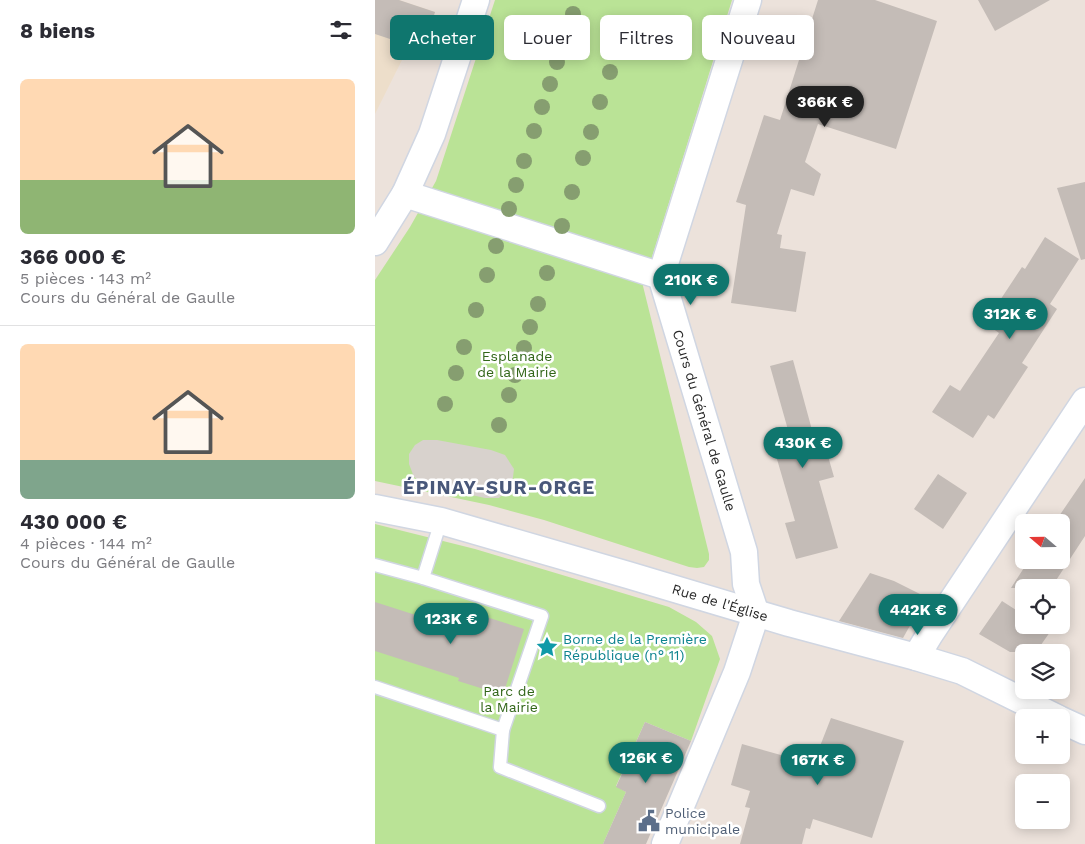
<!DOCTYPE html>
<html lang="fr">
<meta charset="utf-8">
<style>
body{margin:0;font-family:"Work Sans",sans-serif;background:#f2f2f3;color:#2b2b33;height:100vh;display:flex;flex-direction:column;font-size:19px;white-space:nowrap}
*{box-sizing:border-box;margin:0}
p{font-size:16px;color:#7c7c81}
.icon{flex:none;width:28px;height:28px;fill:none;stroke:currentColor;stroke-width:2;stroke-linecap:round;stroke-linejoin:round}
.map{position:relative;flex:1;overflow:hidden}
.sheet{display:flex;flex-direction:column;background:#fff;width:375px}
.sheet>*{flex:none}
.guide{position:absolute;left:15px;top:15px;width:475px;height:45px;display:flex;gap:10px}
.needle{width:32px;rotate:290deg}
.tools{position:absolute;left:640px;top:514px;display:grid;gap:10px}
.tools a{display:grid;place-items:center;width:55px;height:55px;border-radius:8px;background:#fff;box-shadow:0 2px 12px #0003;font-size:25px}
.price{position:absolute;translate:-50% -42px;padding:0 11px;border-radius:18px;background:#0f766e;color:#fff;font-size:16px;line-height:32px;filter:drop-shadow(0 1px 2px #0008)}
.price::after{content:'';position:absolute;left:50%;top:30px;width:15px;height:11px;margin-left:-8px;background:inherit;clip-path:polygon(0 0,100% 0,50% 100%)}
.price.selected{background:#222;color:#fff}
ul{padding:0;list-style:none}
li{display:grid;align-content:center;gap:10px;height:265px;padding:0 20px}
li+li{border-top:1px solid #e1e1e2}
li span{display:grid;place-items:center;height:155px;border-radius:8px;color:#555}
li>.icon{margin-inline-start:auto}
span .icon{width:90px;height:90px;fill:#fffc;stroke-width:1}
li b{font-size:21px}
h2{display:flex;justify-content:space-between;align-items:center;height:60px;padding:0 20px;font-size:21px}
.pill{padding:0 18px;border-radius:8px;background:#fff;box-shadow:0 2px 12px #0003;font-size:18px;line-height:45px}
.pill.selected{background:#0f766e;color:#fff}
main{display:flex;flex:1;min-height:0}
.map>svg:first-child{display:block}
.education{fill:#eddeca}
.green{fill:#bae396}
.plaza{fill:#d8d2cd}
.building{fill:#c4bcb7}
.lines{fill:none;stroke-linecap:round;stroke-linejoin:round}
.service-casing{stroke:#d0d6e2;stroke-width:15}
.minor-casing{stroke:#d0d6e2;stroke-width:29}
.service{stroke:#fff;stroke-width:12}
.minor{stroke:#fff;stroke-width:26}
.tree{fill:#869e70}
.labels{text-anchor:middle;stroke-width:5;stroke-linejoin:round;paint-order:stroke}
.park-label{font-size:14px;fill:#326619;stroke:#fff}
.street-label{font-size:14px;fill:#292929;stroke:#fff}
.culture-label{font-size:14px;fill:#0d838f;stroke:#fff;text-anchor:start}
.service-label{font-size:14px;fill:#4e5e75;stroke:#fff;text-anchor:start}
.district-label{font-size:19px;font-weight:bold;letter-spacing:1px;fill:#49587a;stroke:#fff}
</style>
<main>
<section class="sheet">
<h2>8 biens<svg class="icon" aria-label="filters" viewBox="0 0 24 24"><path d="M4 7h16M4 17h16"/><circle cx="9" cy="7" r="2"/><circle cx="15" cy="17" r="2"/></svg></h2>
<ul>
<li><span style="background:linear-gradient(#ffd9b3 65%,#8fb573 0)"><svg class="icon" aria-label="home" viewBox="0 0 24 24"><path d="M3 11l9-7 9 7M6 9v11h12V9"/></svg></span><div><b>366 000 €</b><p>5 pièces · 143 m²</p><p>Cours du Général de Gaulle</p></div></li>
<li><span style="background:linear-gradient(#ffd9b3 75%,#7fa58c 0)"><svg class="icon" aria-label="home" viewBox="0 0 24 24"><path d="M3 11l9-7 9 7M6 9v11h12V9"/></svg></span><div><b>430 000 €</b><p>4 pièces · 144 m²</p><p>Cours du Général de Gaulle</p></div></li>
</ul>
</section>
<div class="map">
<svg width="710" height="844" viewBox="0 0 710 844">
<rect width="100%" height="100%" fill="#ece2db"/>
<polygon class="education" points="0,0 24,0 60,12 48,50 34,46 0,114"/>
<g class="green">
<polygon points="120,0 357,0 268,286 334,554 334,560 329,567 322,568 314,567 169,520 114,505 0,481 0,280 35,227 61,181"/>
<polygon points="0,524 100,549 294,607 321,622 337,636 345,659 316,741 270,722 241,786 251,792 228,844 0,844"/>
</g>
<polygon class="plaza" points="48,440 62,440 116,450 130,455 139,469 137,485 124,498 110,498 48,484 39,477 34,464 34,454 40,445"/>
<g class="building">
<polygon points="0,0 24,0 60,12 48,50 0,34"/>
<polygon points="443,0 500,0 562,21 521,149 443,124 430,162 446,174 439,196 416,189 402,234 407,235 405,248 431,252 421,312 356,303 371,205 361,202 389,115 405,120"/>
<polygon points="603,0 675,0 620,31"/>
<polygon points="710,182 710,259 706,260 682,188"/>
<polygon points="670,237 704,259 675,304 682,309 647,363 653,367 619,419 613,415 598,438 557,412 575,385 585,391 624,333 610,323 647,267 650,269"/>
<polygon points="418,360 437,430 445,428 459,477 444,481 463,548 421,559 410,523 420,521 397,442 415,437 395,366"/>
<polygon points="563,474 592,493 568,529 539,509"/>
<polygon points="710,478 710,536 676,588 636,588 654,560 686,560 686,522 680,522"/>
<polygon points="495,573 519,581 551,597 528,638 464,621"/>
<polygon points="627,601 649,615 649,625 664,625 675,632 661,652 635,652 604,634"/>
<polygon points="0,602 75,626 80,607 149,629 128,695 83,681 84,678 0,651"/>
<polygon points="456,718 529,741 497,838 438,819 435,829 431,828 427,844 365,844 375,808 370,807 375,791 356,785 367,744 438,764"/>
<polygon points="270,722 316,741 271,844 228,844 251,792 241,787"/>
</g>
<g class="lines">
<g class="service-casing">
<g id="service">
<polyline points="66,521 48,578 167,616 128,730 125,767 224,806"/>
<polyline points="0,565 48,578"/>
<polyline points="0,687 128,730"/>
</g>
</g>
<g class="minor-casing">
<g id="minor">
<path id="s1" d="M373,0L286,276L369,552L371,584L381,614"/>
<polyline points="30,194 286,276"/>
<polyline points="0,242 30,194 57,134 101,0"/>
<path id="s2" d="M0,508L66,521L253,575L414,623L541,657L587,671L682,718"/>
<polyline points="541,657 555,634 710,401"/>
<polyline points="686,720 710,731"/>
<polyline points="290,844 362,672 381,614"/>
</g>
</g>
<use href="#service" class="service"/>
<use href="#minor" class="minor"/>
</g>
<g class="tree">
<circle cx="198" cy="14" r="8"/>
<circle cx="246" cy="38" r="8"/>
<circle cx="188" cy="42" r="8"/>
<circle cx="182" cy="62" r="8"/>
<circle cx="235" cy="72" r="8"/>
<circle cx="175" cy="84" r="8"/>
<circle cx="225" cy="102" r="8"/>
<circle cx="167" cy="107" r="8"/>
<circle cx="159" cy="131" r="8"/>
<circle cx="216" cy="132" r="8"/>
<circle cx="208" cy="158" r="8"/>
<circle cx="149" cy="161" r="8"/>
<circle cx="141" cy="185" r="8"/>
<circle cx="197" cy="192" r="8"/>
<circle cx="134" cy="209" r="8"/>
<circle cx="187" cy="226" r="8"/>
<circle cx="121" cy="246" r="8"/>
<circle cx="172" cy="273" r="8"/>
<circle cx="112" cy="275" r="8"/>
<circle cx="163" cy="304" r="8"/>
<circle cx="101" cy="310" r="8"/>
<circle cx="155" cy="327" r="8"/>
<circle cx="89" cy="347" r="8"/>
<circle cx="149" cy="348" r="8"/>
<circle cx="81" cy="373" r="8"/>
<circle cx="140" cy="375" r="8"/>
<circle cx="134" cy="395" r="8"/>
<circle cx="70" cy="404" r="8"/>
<circle cx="124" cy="425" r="8"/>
</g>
<defs>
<g id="sight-bare" transform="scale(1.725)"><path d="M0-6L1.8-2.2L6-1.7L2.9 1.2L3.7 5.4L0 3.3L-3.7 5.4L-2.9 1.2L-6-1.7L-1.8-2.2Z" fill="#0f9aa8" stroke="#fff" stroke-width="2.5" paint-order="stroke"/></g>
<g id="civic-bare" transform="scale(1.725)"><path d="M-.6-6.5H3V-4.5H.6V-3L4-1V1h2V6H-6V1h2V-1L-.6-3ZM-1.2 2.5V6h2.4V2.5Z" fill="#5c6f8a" stroke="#fff" stroke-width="2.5" paint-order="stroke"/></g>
</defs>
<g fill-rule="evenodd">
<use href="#sight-bare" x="172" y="647"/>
<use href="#civic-bare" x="274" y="821"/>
</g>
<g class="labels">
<g class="park-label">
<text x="142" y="361">Esplanade<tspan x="142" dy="16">de la Mairie</tspan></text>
<text x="134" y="696">Parc de<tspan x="134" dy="16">la Mairie</tspan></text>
</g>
<g class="street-label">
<text dy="5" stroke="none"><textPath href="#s1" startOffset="440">Cours du Général de Gaulle</textPath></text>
<text dy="5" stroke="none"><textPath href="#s2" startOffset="358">Rue de l'Église</textPath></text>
</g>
<g class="culture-label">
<text x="188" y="644">Borne de la Première<tspan x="188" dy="16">République (n° 11)</tspan></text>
</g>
<g class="service-label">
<text x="290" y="818">Police<tspan x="290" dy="16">municipale</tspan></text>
</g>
<g class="district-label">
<text x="124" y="494">ÉPINAY-SUR-ORGE</text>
</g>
</g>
</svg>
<div class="tools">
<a><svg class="needle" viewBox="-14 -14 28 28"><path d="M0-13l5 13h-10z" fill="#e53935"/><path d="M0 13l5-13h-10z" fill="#7c7c81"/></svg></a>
<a><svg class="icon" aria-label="locate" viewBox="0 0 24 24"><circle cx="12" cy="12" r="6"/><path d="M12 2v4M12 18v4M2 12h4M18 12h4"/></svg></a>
<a><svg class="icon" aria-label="layers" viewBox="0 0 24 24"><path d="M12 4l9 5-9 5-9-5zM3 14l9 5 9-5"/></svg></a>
<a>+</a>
<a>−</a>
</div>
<b class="price selected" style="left:450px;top:128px">366K €</b>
<b class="price" style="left:316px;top:306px">210K €</b>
<b class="price" style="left:635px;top:340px">312K €</b>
<b class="price" style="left:428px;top:469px">430K €</b>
<b class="price" style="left:543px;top:636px">442K €</b>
<b class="price" style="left:76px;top:645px">123K €</b>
<b class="price" style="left:271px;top:784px">126K €</b>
<b class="price" style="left:443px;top:786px">167K €</b>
<div class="guide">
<a class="pill selected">Acheter</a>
<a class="pill">Louer</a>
<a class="pill">Filtres</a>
<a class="pill">Nouveau</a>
</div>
</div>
</main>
